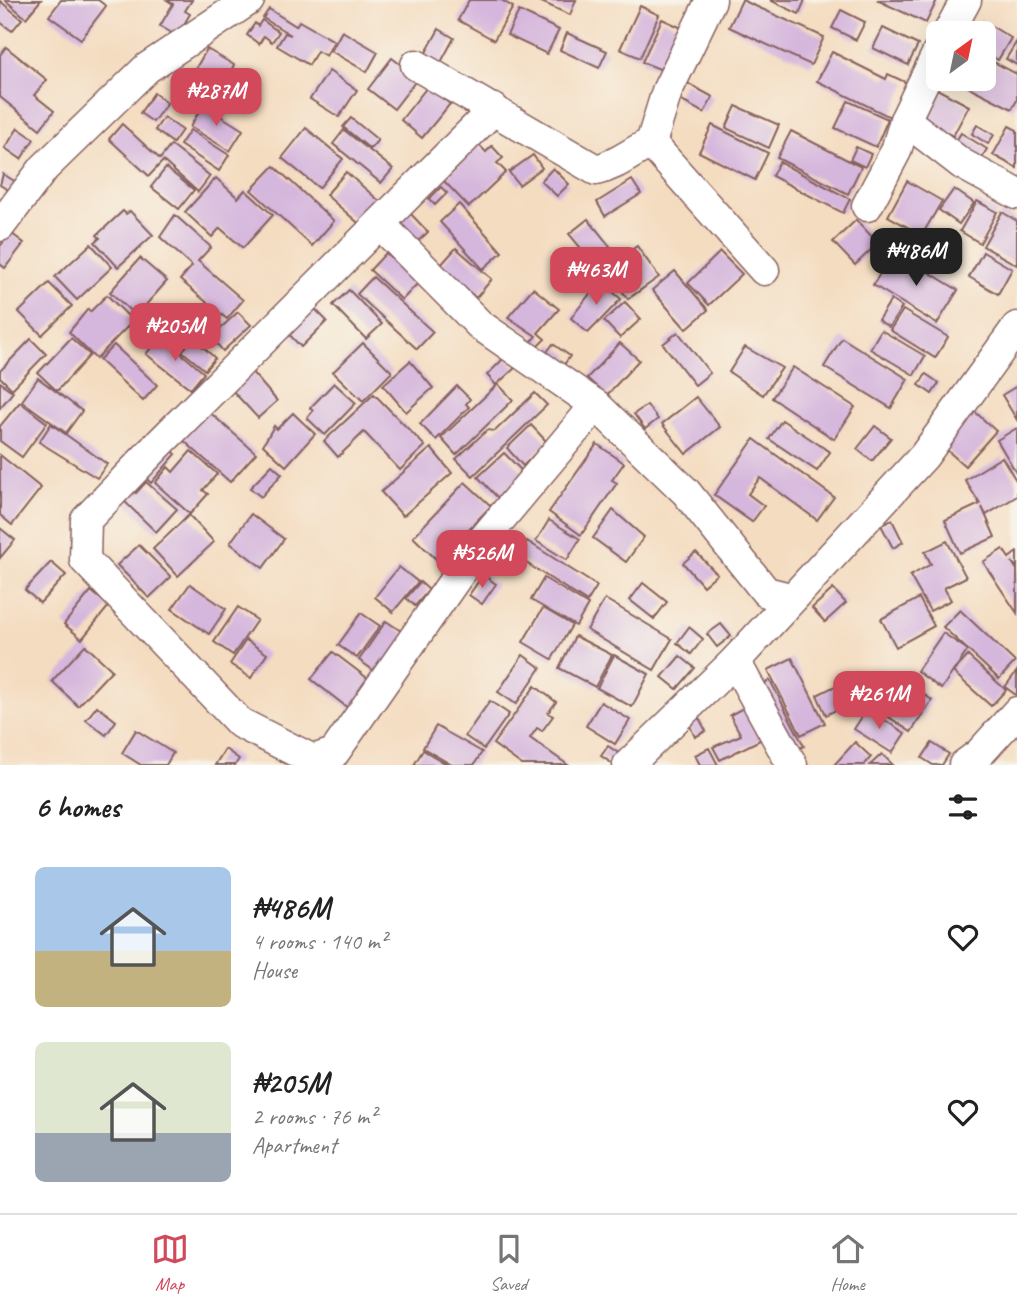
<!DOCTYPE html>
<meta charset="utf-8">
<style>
body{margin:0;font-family:Caveat,sans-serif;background:#f2f2f2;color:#222;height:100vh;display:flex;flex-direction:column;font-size:26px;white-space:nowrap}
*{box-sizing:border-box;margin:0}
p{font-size:23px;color:#767676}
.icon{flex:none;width:38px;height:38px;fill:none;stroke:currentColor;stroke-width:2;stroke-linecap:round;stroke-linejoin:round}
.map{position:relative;height:765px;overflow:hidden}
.sheet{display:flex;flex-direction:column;background:#fff;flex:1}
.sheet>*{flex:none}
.needle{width:46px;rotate:33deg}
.controls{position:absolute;left:926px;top:21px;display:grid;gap:14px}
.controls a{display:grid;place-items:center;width:70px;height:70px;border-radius:10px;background:#fff;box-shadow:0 7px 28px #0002;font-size:35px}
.price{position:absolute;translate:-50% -60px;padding:0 16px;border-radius:14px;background:#d1495b;color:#fff;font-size:23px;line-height:46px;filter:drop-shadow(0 2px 4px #0008)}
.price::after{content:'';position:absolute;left:50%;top:42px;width:21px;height:16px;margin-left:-10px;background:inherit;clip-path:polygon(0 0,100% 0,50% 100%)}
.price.current{background:#222;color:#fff}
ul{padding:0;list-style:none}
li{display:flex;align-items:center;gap:21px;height:175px;padding:0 35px}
li span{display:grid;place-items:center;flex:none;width:196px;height:140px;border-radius:10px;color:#555}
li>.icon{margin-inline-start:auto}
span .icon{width:84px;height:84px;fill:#fffc;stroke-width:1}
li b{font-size:30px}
h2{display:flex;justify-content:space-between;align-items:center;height:84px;padding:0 35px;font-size:30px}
.dock{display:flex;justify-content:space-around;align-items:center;height:98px;border-top:2px solid #e0e0e0;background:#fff;font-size:19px;color:#767676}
.dock a{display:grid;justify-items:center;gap:4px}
.dock .current{color:#d1495b}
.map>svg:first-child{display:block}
.building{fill:#d5b6dd}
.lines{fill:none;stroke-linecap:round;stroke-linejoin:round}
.minor-casing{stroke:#86615f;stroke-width:33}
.minor{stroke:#fff;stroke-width:30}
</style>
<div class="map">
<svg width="1017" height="765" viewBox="0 0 1017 765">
<rect width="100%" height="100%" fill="#f7f3e8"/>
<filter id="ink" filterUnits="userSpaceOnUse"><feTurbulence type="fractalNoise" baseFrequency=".0143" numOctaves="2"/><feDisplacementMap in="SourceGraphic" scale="14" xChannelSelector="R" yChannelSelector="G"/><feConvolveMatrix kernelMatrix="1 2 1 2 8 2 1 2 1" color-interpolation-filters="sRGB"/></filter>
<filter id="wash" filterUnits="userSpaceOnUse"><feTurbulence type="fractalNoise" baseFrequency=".00686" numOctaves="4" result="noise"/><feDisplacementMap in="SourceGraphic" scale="28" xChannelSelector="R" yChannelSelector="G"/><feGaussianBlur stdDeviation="1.57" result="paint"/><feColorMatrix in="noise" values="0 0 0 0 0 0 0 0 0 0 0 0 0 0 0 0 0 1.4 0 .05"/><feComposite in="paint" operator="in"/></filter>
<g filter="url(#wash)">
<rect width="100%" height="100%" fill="#f4dcc0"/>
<g id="blocks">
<g class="building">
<polygon points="5,0 41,0 26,18"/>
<polygon points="61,0 98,0 106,6 81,39 49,16"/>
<polygon points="167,0 192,0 185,11 190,14 177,36 160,26 173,4"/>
<polygon points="469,0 501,0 513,7 494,40 458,20"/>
<polygon points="537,0 576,0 570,15"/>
<polygon points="742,0 824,37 811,65 729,27"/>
<polygon points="770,0 805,0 799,14"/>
<polygon points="877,0 937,0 926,23"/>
<polygon points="0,1 22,19 12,31 0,22"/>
<polygon points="640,6 659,15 640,58 620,49"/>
<polygon points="269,9 296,26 299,21 334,41 326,56 317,51 309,65 277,46 285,33 291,35 263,18"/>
<polygon points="841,10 865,22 856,40 832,28"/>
<polygon points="519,11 559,30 547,54 507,35"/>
<polygon points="662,19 682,28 662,70 642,62"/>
<polygon points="262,20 279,32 272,42 264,36 259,44 247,35 255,23 258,26"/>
<polygon points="983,21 1011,38 998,60 984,51 984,33 975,33"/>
<polygon points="883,28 918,45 908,65 873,48"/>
<polygon points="439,29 454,38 439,66 423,58"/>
<polygon points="342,31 378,52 367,72 331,51"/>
<polygon points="567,33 607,51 599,68 560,50"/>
<polygon points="1017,41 1017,65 1006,59"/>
<polygon points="6,47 47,80 34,95 54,111 40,129 0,97 0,55"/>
<polygon points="207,49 234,65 223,84 196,68"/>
<polygon points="832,52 886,79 888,74 907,83 890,117 817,81"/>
<polygon points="984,57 1017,74 1017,100 1012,109 953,79 984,79"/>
<polygon points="392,58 418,78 394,109 368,89"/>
<polygon points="192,69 225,90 213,110 180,88"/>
<polygon points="329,71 357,90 339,117 310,99"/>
<polygon points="685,82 713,97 704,113 676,98"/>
<polygon points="428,86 450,104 422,138 401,120"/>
<polygon points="935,88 969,106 953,136 918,119"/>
<polygon points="154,93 167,103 153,122 140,113"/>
<polygon points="848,101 888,119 876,147 835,128"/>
<polygon points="203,105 243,130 230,151 190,127"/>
<polygon points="736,106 779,125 769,148 726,128"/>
<polygon points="164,117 182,130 173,143 155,130"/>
<polygon points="351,118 378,140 370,149 343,127"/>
<polygon points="122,124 160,159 171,145 210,176 198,192 163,161 149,176 109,139"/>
<polygon points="712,125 768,153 755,180 699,152"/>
<polygon points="977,125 994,135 988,144 972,134"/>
<polygon points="1009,126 1017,130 1017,168 993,155"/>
<polygon points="18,128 34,139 21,159 5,148"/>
<polygon points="306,128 343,159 319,188 282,158"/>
<polygon points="190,130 229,155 219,171 180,145"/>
<polygon points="344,130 393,169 381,183 333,144"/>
<polygon points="791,131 861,167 848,194 777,158"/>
<polygon points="961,133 987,149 979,162 953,146"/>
<polygon points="479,145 486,152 492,146 503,158 497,163 506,172 469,207 443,180"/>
<polygon points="856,147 871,154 865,167 850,160"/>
<polygon points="533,155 542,168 519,185 509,172"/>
<polygon points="779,162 850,199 843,213 772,176"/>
<polygon points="274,166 334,221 312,246 251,190"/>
<polygon points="166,168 194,190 179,209 151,187"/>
<polygon points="553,168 569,184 557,196 541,181"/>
<polygon points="346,172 384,205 364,228 326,195"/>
<polygon points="3,174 16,182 10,191 0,185"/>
<polygon points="216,178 238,198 245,190 273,215 243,248 220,228 212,237 185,212"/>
<polygon points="632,180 641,194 605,216 597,202"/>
<polygon points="907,181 942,201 922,235 888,216"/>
<polygon points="441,187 447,193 435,205 429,199"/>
<polygon points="954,189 974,203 959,224 939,210"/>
<polygon points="977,201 997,212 980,243 960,231"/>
<polygon points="459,204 502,252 483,269 440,222"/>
<polygon points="123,211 126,214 130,211 153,235 118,267 95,242 100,238 97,235"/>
<polygon points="409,212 428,232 416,243 397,224"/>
<polygon points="1002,212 1017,221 1017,265 983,246"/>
<polygon points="175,215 211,247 198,261 243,300 227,319 180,280 192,266 160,237"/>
<polygon points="588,219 613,250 595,265 569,234"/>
<polygon points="856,220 878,243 855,265 833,242"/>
<polygon points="11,233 24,243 5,268 0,264 0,246"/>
<polygon points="91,244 112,267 77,300 55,277"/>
<polygon points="637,246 659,277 628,299 606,269"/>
<polygon points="456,248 492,279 476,298 440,266"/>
<polygon points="894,251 958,290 937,324 873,285"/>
<polygon points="720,252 742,274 709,305 688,283"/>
<polygon points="983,252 1012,269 998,294 969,277"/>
<polygon points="386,253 418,283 402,300 370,270"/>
<polygon points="140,258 167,281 136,316 110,292"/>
<polygon points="675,271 708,310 686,329 652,290"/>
<polygon points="373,277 433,332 417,349 357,294"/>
<polygon points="600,281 621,299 588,333 571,318"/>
<polygon points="49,283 72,306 42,335 19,312"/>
<polygon points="533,288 559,309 538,333 545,339 537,347 531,342 536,336 508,317"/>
<polygon points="349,290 382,324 366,339 333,305"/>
<polygon points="107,295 133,321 96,359 69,332 88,309 90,312"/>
<polygon points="891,300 902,307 889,327 878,320"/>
<polygon points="625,302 641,319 620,338 604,321"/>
<polygon points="312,306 327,321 301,347 286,331"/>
<polygon points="903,310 948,337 935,358 890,330"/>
<polygon points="238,312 251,325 223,351 211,337"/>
<polygon points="881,330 925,356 914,375 870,349"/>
<polygon points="678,332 710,373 695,385 663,344"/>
<polygon points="161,336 204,373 191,389 146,354"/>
<polygon points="71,338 90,355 57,391 38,373"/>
<polygon points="193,338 215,358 205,370 182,351"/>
<polygon points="842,338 908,379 891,408 824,367"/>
<polygon points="31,339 46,354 12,389 0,377 0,371"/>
<polygon points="363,343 392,372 363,401 333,372"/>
<polygon points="620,343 639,360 606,396 587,378"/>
<polygon points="553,344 570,356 561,369 544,356"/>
<polygon points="114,345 157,385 143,401 99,360"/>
<polygon points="745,347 782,368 763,395 729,372"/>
<polygon points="505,357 515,368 496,385 487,375"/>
<polygon points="410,361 433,388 406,412 383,385"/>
<polygon points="793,367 855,407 834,439 772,398"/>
<polygon points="251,371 277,401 258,418 231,389"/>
<polygon points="926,374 939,383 932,394 919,385"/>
<polygon points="38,378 82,411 66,433 22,401"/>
<polygon points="0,382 13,392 0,408"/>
<polygon points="334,383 356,403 325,435 307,418 313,411 310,408"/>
<polygon points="498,384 513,400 456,455 441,438"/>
<polygon points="457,386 470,399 466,404 469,407 436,440 420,424"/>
<polygon points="1017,386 1017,420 1002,395"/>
<polygon points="535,393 547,405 473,476 456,459 487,430 495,431"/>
<polygon points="374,394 425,446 400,470 364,432 338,457 324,441"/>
<polygon points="696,397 720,427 686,454 662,424"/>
<polygon points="20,402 47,423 22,457 0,441 0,426"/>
<polygon points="647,405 658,419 645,429 634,414"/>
<polygon points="972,409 996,431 965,466 940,444"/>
<polygon points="207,410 256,453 230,482 182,439"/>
<polygon points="293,413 315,434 286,466 263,445 274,426 277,429"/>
<polygon points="782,420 830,452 817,471 769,439"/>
<polygon points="51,424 107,464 97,478 39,442"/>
<polygon points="531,425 547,442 523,466 507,448"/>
<polygon points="875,426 891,438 872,461 857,449"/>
<polygon points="1017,428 1017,474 997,440"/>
<polygon points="754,439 834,497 817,520 760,478 748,494 764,506 752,522 714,495"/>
<polygon points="165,444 176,454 151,483 140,473"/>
<polygon points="597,444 624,463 612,480 617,483 581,535 549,512"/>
<polygon points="431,448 452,473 403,516 381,492"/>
<polygon points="191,451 217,474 203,490 208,494 190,514 155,483 168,467 173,472"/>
<polygon points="504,453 524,473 498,498 478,477"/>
<polygon points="0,455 41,488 12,525 0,515"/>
<polygon points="1002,457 1017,482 1017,496 986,515 982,507 995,537 960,553 945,520 980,504 965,480"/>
<polygon points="272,465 282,474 261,497 250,488"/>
<polygon points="146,482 177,509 156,532 119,496 128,486 136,493"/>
<polygon points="465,482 491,506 438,561 413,537"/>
<polygon points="613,510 644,537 626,562 593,538"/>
<polygon points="251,514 284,539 263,568 230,543"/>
<polygon points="189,515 214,542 178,576 153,549"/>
<polygon points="549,520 580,539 567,560 536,541"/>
<polygon points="892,520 903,542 893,548 881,525"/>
<polygon points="0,528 15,540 0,558"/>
<polygon points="527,541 597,586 587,602 517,557"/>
<polygon points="947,541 966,577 944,588 951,600 930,611 910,576 931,564 925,552"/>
<polygon points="139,545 171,577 149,598 117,565"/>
<polygon points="1003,549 1009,558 1017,552 1017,568 1012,562 1017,570 1017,613 983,562"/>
<polygon points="696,552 717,574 703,586 683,563"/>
<polygon points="51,562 66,575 40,603 25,590"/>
<polygon points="399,567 418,582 393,612 375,597"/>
<polygon points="483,575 496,584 482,604 469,595"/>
<polygon points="544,578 588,605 576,626 531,600"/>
<polygon points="420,582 429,590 415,606 406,598"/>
<polygon points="643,583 667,602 654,619 630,600"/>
<polygon points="190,584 226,609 209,634 172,609"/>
<polygon points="833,589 846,603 825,622 812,608"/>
<polygon points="91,591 109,606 82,639 64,624"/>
<polygon points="919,598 934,626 896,647 881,619"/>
<polygon points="605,599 672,639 654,670 587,630"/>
<polygon points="238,607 257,620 233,655 214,642"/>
<polygon points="543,608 572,625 552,659 523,642"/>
<polygon points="960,610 1015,662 999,679 943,627"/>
<polygon points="361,613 380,626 357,658 338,645"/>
<polygon points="386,621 407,635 380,675 359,660"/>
<polygon points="721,624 731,636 717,647 707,634"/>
<polygon points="689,627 703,639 691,654 677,643"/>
<polygon points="943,633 968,650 941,689 917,671"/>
<polygon points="575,636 612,655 595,687 559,668"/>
<polygon points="246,640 267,654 251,678 230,664"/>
<polygon points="85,645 112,670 78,706 52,681"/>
<polygon points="333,652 375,684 353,712 311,679"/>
<polygon points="523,655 541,668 516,704 498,692"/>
<polygon points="614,655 649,674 632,707 597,688"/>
<polygon points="680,656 695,668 677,689 662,677"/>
<polygon points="968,656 1006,690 991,706 953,672"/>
<polygon points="792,658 825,723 801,735 768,670"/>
<polygon points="1017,671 1017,693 1016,695 1005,687"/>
<polygon points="867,676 891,693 885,702 861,686"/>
<polygon points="770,680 804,746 793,752 759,686"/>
<polygon points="841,683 851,703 826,715 817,695"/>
<polygon points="907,683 932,700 911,732 886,715"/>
<polygon points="535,686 556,702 548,713 553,716 542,731 537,728 530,738 568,765 522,765 493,744"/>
<polygon points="490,701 509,714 484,749 465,736"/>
<polygon points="601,702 630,720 615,744 586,726"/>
<polygon points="97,706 116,721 106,735 86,720"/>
<polygon points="747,706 764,738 720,760 713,747 741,735 730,715"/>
<polygon points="867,709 905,733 892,753 854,729"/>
<polygon points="699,718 706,731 695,737 689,724"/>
<polygon points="436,726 482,752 474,765 452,765 423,748"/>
<polygon points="136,730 173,753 166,765 141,765 122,753"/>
<polygon points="855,742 871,757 864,765 834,765"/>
<polygon points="932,743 949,754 942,765 933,765 922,758"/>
<polygon points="608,746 620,754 613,764 601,756"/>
<polygon points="709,748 718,765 700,765 695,755"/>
<polygon points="225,749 239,759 235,765 215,765"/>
<polygon points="423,750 448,765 414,765"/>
<polygon points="882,754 893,765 870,765"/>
</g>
</g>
</g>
<g filter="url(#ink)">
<use href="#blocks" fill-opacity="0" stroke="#86615f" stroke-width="2"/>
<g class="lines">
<g class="minor-casing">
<g id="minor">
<polyline points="948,33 966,0"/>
<path d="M416,65L596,170C618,165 631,152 651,143L667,91L711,0"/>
<polyline points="494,109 157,446 86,520 85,560 240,723 313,760 334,753 482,541 596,405"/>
<polyline points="905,120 962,164 1017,194"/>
<polyline points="651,143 764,270"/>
<polyline points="867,206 896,151 905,120 938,52"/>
<polyline points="381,225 480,325 596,405 686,492 766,592 790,598"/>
<polyline points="0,226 44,168 147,68 249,0"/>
<polyline points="735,661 792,765"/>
<polyline points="628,765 735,661 924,456 1017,327"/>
<polyline points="964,765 979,754 1017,712"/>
</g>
</g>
<use href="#minor" class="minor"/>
</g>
</g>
</svg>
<div class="controls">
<a><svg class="needle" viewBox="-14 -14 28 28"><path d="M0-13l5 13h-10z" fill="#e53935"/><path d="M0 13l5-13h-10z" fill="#767676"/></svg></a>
</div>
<b class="price" style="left:216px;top:128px">₦287M</b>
<b class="price current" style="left:916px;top:288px">₦486M</b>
<b class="price" style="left:596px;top:307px">₦463M</b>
<b class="price" style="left:175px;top:363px">₦205M</b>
<b class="price" style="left:482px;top:590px">₦526M</b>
<b class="price" style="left:879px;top:731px">₦261M</b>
</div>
<section class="sheet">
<h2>6 homes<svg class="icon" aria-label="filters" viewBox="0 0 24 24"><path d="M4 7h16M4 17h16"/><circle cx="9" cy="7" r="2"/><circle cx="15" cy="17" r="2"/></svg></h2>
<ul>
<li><span style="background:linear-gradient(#a9c7e8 60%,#c2b280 0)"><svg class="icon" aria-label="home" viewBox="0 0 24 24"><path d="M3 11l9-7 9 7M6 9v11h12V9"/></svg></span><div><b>₦486M</b><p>4 rooms · 140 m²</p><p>House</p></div><svg class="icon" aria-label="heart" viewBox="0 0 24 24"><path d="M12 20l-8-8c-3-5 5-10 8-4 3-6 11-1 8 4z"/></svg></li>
<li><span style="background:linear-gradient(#dfe7d0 65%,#9aa5b1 0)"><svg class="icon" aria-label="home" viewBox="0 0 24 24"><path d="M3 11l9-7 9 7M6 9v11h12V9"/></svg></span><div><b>₦205M</b><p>2 rooms · 76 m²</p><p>Apartment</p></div><svg class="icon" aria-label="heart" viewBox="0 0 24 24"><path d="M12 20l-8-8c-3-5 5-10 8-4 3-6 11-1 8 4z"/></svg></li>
</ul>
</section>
<nav class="dock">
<a class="current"><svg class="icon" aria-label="map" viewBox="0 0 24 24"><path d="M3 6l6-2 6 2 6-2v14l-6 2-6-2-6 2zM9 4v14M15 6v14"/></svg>Map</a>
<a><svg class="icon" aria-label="saved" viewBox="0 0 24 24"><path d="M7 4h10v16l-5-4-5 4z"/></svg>Saved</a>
<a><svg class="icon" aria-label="home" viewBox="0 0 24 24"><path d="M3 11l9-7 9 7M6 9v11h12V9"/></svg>Home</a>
</nav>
